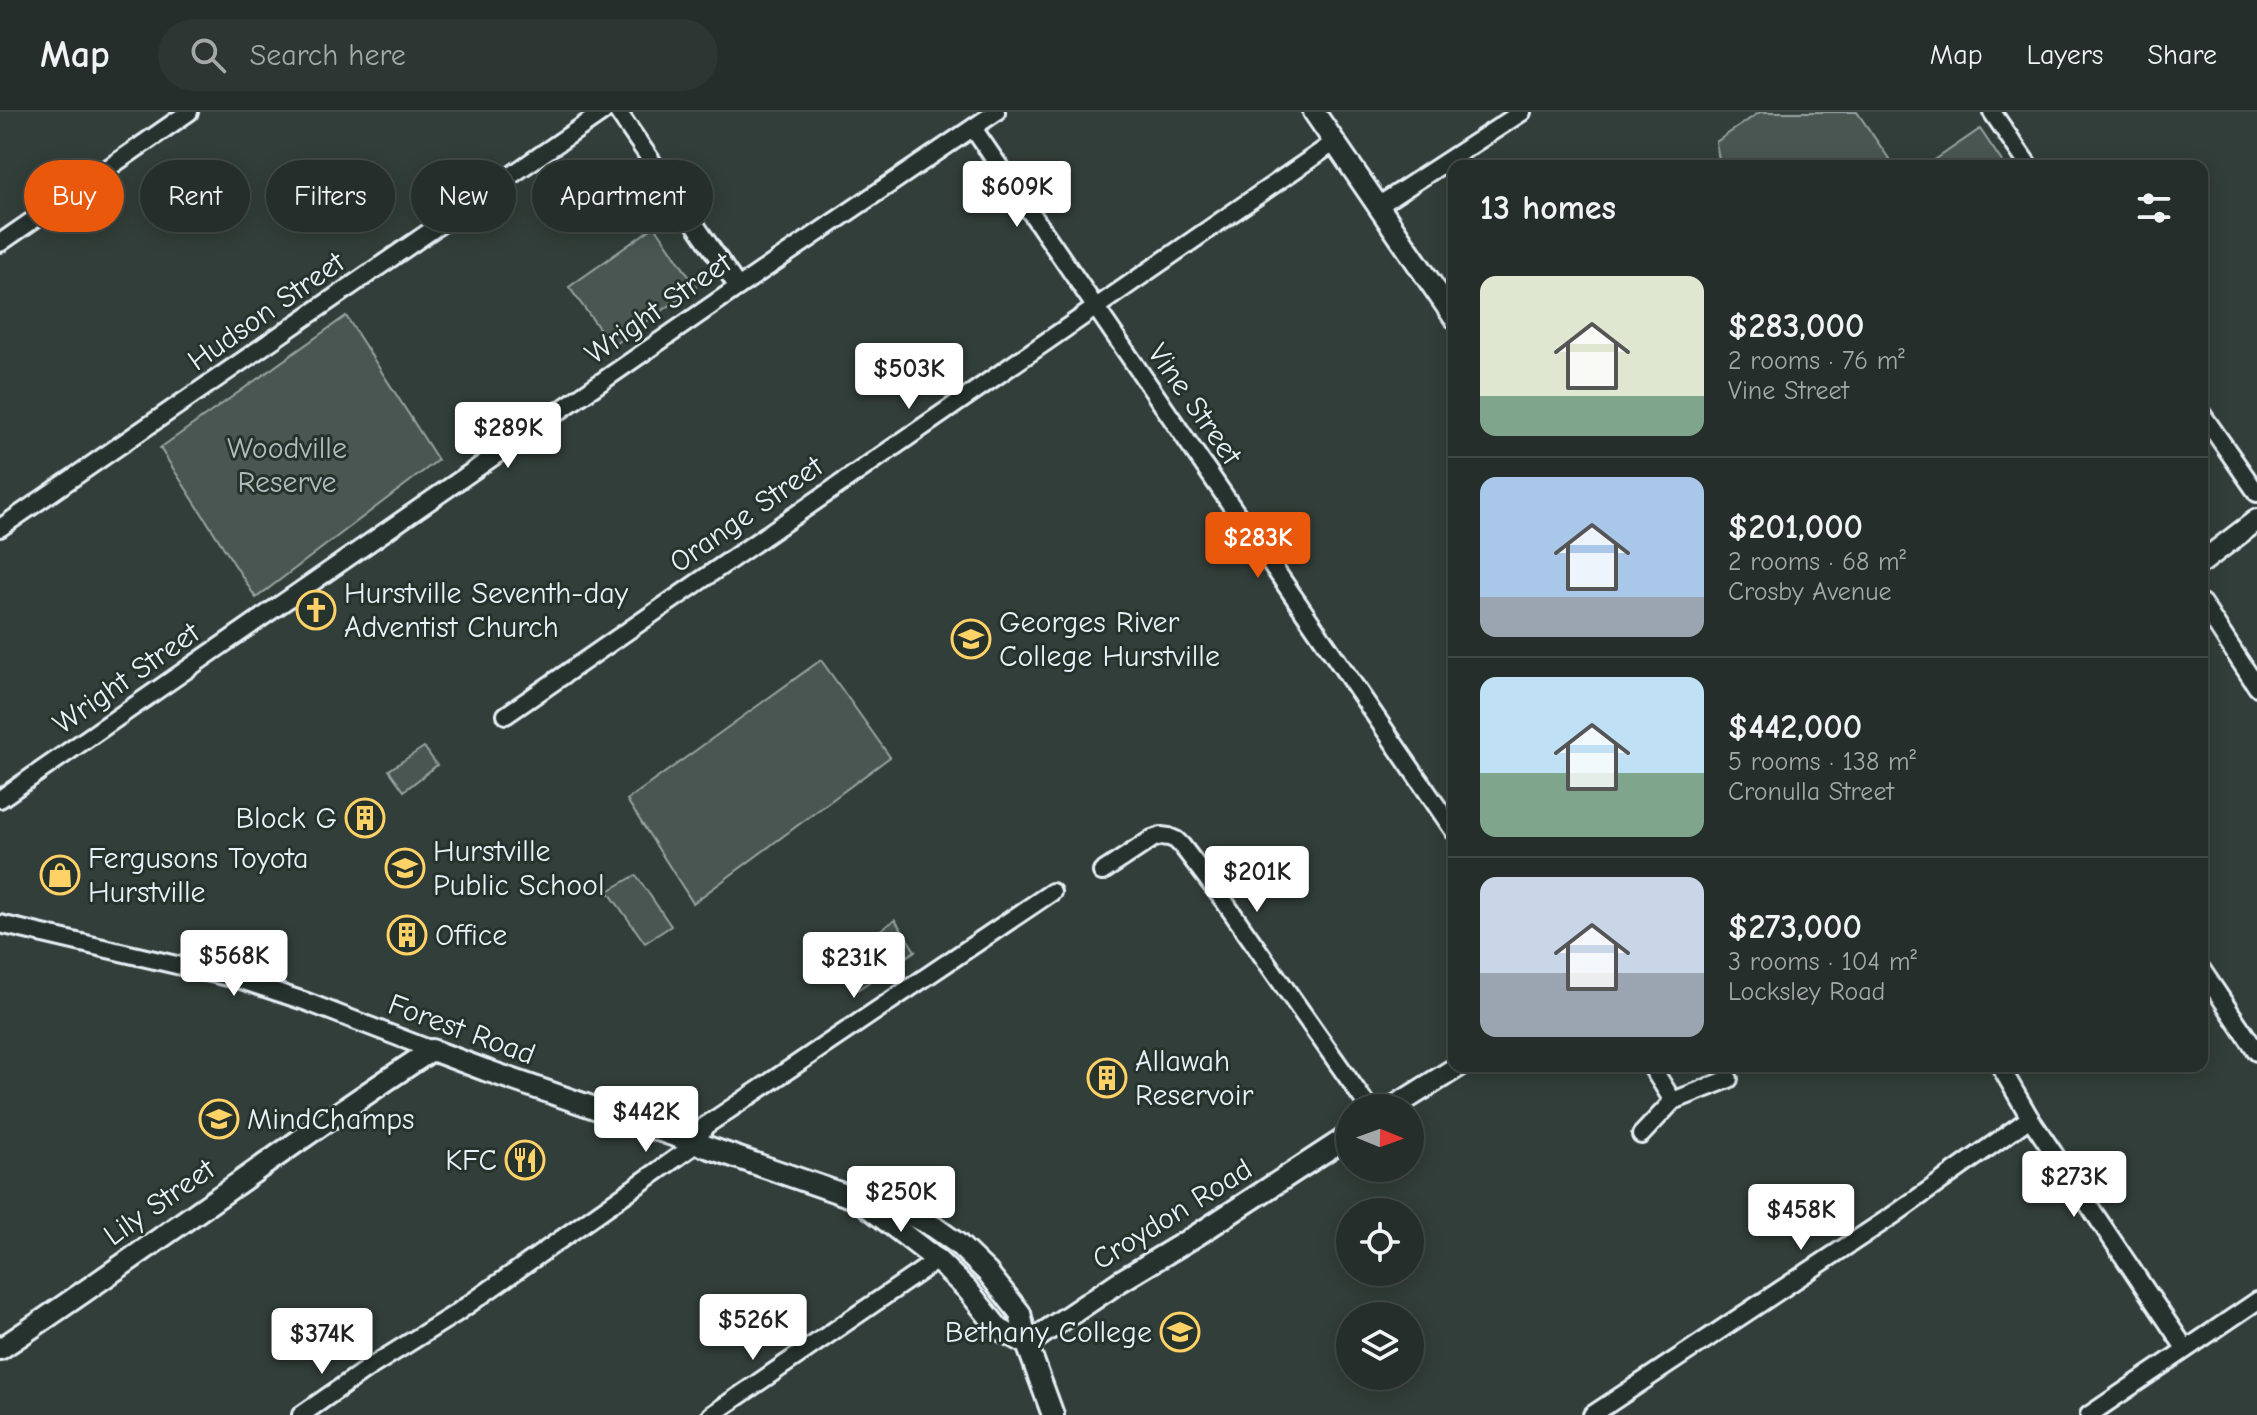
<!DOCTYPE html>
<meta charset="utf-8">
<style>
body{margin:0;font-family:"Comic Neue",sans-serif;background:#2e3633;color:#f1f3f6;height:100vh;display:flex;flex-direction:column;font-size:30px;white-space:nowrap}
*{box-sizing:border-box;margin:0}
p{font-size:26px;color:#a4a8a9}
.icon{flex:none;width:44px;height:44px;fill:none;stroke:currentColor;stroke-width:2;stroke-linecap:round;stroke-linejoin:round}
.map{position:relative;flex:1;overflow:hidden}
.drawer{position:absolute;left:1448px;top:48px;width:760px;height:912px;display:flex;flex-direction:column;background:#262e2b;border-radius:16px;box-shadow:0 4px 20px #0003,0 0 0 2px #424a47}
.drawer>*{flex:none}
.banner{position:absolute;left:24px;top:48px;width:760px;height:72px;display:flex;gap:16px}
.needle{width:52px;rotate:91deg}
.tools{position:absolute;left:1336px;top:982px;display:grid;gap:16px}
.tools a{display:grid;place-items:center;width:88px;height:88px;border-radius:50%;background:#262e2b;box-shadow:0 4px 20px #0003,0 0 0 2px #424a47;font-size:40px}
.price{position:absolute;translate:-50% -68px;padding:0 18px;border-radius:8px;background:#fff;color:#222;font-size:26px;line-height:52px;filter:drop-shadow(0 2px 4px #0008)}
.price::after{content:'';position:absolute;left:50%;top:48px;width:24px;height:18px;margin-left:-12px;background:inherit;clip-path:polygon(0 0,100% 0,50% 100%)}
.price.on{background:#ea580c;color:#fff}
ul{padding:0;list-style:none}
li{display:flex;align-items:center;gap:24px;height:200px;padding:0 32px}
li+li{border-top:2px solid #424a47}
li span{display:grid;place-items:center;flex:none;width:224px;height:160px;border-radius:16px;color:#555}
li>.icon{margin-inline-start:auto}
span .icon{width:96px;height:96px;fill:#fffc;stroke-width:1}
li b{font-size:34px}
h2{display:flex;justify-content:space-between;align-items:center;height:96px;padding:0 32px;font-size:34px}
.tag{padding:0 28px;border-radius:36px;background:#262e2b;box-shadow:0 4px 20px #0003,0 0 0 2px #424a47;font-size:28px;line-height:72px}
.tag.on{background:#ea580c;color:#fff}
header{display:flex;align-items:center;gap:48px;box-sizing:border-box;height:112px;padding:0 40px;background:#262e2b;border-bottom:2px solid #424a47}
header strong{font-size:38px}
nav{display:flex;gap:44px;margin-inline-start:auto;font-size:28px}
.search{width:560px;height:72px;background:#2e3633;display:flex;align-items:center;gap:20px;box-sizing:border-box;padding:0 28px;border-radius:44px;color:#a4a8a9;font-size:30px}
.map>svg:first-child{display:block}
.green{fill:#495651;stroke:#98a4a4;stroke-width:2}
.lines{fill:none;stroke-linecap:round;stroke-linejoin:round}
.minor-casing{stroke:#e8f1f8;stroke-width:22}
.major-casing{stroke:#e8f1f8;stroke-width:26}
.minor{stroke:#26332d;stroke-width:16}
.major{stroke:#26332d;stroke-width:20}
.labels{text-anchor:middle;stroke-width:6;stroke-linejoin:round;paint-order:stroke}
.street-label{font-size:30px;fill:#e8f1f8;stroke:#26332d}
.park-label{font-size:30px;fill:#b0bbbe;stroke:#26332d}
.poi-label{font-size:30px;fill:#e8f1f8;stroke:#26332d;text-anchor:start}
</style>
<header>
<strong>Map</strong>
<div class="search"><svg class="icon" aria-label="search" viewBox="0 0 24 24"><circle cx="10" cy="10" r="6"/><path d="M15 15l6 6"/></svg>Search here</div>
<nav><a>Map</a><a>Layers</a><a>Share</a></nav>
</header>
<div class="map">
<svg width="2257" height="1303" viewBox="0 0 2257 1303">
<rect width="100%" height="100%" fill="#323e39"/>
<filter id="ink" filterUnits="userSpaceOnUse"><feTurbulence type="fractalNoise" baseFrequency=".0125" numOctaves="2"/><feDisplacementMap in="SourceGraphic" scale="16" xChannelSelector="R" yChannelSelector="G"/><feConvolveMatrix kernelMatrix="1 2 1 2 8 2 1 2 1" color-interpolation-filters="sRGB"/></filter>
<g filter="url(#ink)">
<g class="green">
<polygon points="1760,0 1857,0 1894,54 1720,54 1716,30"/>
<polygon points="1980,17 2005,54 1926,54"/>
<polygon points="655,114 696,175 612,234 569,175"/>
<polygon points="346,204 438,348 256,486 160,336"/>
<polygon points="821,548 890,645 693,791 627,688"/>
<polygon points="424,635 437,653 404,679 389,658"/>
<polygon points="636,763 671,814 645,831 608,779"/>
<polygon points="895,808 915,839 854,880 834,850"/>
</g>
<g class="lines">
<g class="minor-casing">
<g id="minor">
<polyline points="618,0 738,175"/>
<polyline points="1992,0 2029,54"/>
<polyline points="973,16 1454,719"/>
<polyline points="1378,94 1522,0"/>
<polyline points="0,131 189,0"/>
<polyline points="2202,302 2257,381"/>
<polyline points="0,416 603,0"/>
<polyline points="2202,491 2257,575"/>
<polyline points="506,603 1335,30"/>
<polyline points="0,687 738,175 996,0"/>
<polyline points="1102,760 1152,727 1161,724 1169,725 1176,728 1182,734 1224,789 1369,996"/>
<polyline points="0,812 241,868 307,890 432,938"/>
<polyline points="2202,858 2257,940"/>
<polyline points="2000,954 2030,1006 2185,1236"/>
<polyline points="1673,989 1729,967"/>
<polyline points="1641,1023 1673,989 1651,954"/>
<polyline points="301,1303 367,1257 455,1202 696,1032 705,1014 1052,780"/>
<polyline points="711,1303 937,1148"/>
<polyline points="1592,1303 1895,1102 2030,1006"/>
<polyline points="2089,1303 2257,1189"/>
</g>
</g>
<g class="major-casing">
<g id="major">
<polyline points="1314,0 1454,205"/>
<polyline points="2202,450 2257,408"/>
<polyline points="1392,996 1459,954"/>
<polyline points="867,1094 937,1148 967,1177 999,1217 1027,1232"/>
<polyline points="1027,1232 1119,1170 1197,1123 1350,1023"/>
<path d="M0,1237C146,1140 285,1034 432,938L485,958L857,1087L898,1097L934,1115L958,1132L988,1161L1020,1201L1027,1232L1053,1303"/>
</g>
</g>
<use href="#minor" class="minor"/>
<use href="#major" class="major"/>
</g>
</g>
<defs>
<g id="church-ring" transform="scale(2)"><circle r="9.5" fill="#26332d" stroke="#ffd166" stroke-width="1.5"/><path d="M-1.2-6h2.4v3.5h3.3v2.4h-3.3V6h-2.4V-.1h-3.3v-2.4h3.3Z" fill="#ffd166"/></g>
<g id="school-ring" transform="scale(2)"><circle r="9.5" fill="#26332d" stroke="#ffd166" stroke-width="1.5"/><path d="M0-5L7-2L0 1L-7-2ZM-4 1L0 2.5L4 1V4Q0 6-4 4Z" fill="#ffd166"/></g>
<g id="building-ring" transform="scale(2)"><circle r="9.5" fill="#26332d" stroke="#ffd166" stroke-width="1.5"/><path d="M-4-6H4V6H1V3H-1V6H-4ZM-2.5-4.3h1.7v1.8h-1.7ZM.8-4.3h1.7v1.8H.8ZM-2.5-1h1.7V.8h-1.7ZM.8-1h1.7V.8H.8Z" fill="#ffd166"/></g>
<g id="shop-ring" transform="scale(2)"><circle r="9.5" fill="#26332d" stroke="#ffd166" stroke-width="1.5"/><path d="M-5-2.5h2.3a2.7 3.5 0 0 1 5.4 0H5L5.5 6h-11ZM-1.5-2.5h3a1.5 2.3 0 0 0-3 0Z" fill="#ffd166"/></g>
<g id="restaurant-ring" transform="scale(2)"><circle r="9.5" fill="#26332d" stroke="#ffd166" stroke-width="1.5"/><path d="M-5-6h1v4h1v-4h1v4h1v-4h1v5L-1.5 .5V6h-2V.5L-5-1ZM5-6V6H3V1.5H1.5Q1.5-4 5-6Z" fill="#ffd166"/></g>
</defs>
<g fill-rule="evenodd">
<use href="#church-ring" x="316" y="498"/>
<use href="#school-ring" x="971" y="527"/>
<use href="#building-ring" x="365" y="706"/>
<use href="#school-ring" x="405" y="756"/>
<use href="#shop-ring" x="60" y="763"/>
<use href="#building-ring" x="407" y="823"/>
<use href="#building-ring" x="1107" y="966"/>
<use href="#school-ring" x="219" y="1007"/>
<use href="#restaurant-ring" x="525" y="1048"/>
<use href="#school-ring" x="1180" y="1220"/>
</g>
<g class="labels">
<g class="street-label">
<text transform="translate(658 196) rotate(-35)" y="10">Wright Street</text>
<text transform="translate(266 199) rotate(-35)" y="10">Hudson Street</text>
<text transform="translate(1195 292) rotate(55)" y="10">Vine Street</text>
<text transform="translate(746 402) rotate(-35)" y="10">Orange Street</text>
<text transform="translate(126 566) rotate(-35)" y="10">Wright Street</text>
<text transform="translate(462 917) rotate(20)" y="10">Forest Road</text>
<text transform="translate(159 1090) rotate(-35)" y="10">Lily Street</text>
<text transform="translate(1172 1102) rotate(-32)" y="10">Croydon Road</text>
</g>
<g class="park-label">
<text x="287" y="346">Woodville<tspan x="287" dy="34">Reserve</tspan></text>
</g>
<g class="poi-label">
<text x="344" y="491">Hurstville Seventh-day<tspan x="344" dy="34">Adventist Church</tspan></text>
<text x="999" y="520">Georges River<tspan x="999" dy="34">College Hurstville</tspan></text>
<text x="337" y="716" text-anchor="end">Block G</text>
<text x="433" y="749">Hurstville<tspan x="433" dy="34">Public School</tspan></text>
<text x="88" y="756">Fergusons Toyota<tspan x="88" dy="34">Hurstville</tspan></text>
<text x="435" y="833">Office</text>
<text x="1135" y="959">Allawah<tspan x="1135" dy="34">Reservoir</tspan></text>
<text x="247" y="1017">MindChamps</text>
<text x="497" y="1058" text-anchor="end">KFC</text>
<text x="1152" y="1230" text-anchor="end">Bethany College</text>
</g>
</g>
</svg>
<div class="tools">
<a><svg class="needle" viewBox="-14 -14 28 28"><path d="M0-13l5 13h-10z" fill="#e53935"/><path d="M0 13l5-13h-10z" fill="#a4a8a9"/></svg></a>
<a><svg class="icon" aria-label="locate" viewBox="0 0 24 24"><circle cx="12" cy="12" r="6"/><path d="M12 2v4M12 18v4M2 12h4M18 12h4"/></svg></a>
<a><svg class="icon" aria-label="layers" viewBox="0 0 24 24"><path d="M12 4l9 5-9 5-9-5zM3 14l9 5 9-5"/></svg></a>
</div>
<b class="price" style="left:1017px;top:117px">$609K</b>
<b class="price" style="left:909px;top:299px">$503K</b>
<b class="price" style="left:508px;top:358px">$289K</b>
<b class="price on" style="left:1258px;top:468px">$283K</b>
<b class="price" style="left:1257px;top:802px">$201K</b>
<b class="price" style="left:234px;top:886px">$568K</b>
<b class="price" style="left:854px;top:888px">$231K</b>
<b class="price" style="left:646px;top:1042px">$442K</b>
<b class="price" style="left:2074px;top:1107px">$273K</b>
<b class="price" style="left:901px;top:1122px">$250K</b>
<b class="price" style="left:1801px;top:1140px">$458K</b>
<b class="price" style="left:753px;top:1250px">$526K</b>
<b class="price" style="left:322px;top:1264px">$374K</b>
<div class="banner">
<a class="tag on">Buy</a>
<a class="tag">Rent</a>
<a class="tag">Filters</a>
<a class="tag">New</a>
<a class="tag">Apartment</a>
</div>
<section class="drawer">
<h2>13 homes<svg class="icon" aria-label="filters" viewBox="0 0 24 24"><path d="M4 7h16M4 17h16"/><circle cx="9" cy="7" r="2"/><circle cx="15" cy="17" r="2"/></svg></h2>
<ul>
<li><span style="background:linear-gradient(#dfe7d0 75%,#7fa58c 0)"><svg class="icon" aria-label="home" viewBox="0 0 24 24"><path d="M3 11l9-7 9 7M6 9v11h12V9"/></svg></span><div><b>$283,000</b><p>2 rooms · 76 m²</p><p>Vine Street</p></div></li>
<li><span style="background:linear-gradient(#a9c7e8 75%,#9aa5b1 0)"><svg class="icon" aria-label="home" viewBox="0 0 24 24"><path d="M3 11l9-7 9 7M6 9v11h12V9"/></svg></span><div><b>$201,000</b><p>2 rooms · 68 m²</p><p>Crosby Avenue</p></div></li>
<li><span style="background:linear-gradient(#bfe0f5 60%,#7fa58c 0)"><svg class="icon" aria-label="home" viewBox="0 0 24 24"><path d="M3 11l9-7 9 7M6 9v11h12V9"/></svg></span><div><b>$442,000</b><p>5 rooms · 138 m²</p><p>Cronulla Street</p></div></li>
<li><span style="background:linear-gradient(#c9d6e8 60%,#9aa5b1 0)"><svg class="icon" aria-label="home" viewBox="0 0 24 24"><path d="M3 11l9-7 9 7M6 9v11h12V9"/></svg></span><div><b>$273,000</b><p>3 rooms · 104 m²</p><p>Locksley Road</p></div></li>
</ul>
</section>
</div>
